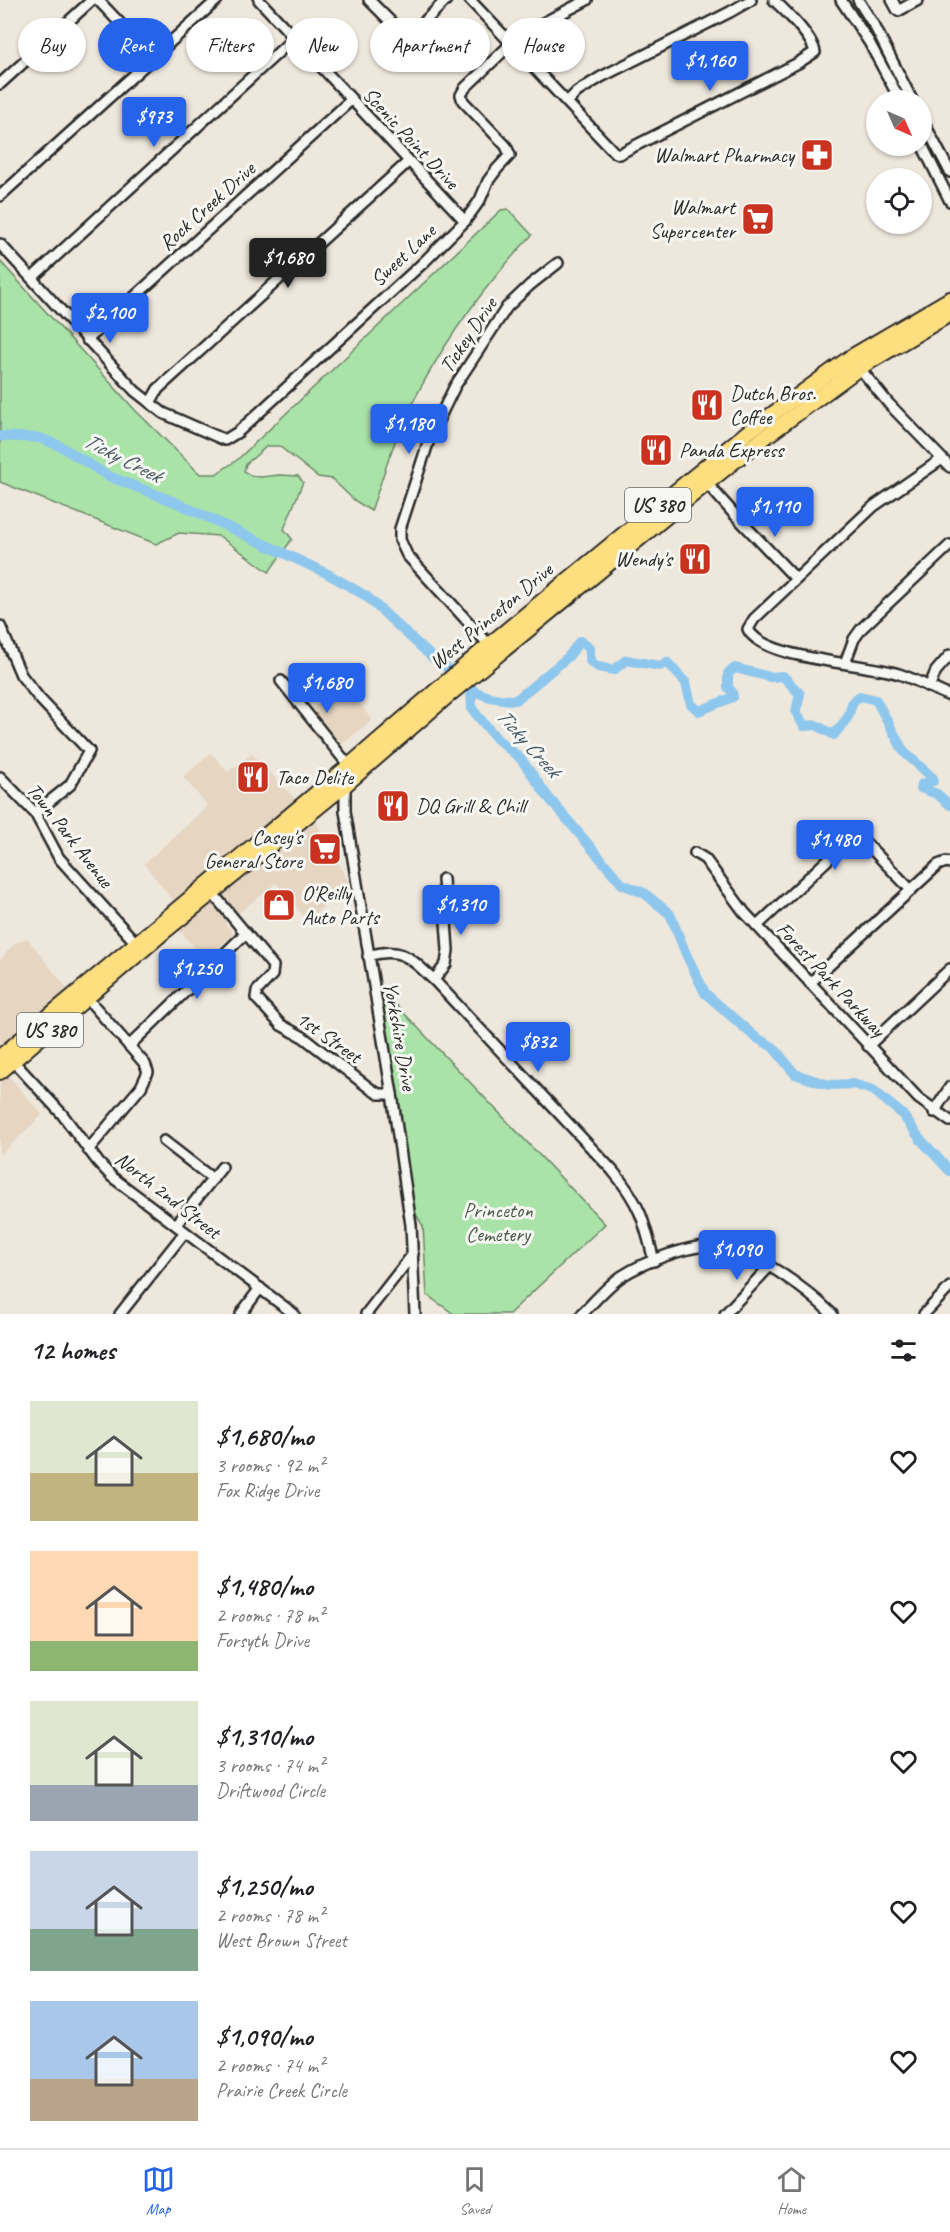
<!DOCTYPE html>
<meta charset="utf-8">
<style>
body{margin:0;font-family:Caveat,sans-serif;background:#f6f6f6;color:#202124;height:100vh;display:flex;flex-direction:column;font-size:22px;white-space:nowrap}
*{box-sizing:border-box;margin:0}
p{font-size:20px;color:#757577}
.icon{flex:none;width:33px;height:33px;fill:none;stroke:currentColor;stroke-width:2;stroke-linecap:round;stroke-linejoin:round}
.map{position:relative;height:1314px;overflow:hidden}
.sheet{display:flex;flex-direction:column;background:#fff;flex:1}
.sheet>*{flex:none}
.top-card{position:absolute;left:18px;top:18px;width:600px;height:54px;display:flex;gap:12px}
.needle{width:39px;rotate:135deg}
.controls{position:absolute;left:866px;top:90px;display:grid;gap:12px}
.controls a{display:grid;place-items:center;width:66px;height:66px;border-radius:50%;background:#fff;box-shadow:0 2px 4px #0004;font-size:30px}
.price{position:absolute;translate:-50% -51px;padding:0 14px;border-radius:6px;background:#2563eb;color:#fff;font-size:20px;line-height:39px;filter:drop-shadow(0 2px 3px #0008)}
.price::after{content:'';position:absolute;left:50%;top:36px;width:18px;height:14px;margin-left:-9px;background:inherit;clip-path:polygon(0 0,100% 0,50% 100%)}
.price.active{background:#222;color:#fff}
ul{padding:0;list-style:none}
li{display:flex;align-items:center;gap:18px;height:150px;padding:0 30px}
li span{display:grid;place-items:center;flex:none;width:168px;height:120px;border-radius:0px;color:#555}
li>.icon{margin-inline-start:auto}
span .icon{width:72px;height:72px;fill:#fffc;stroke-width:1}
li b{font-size:26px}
h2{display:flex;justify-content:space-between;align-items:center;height:72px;padding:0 30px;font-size:26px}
.chip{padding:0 21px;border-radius:27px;background:#fff;box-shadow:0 2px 4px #0004;font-size:21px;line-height:54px}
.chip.active{background:#2563eb;color:#fff}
.tabs{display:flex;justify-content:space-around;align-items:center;height:84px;border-top:2px solid #e0e0e0;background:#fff;font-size:16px;color:#757577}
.tabs a{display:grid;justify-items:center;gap:3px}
.tabs .active{color:#2563eb}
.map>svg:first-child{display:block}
.built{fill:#e5d5c1}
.green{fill:#aae3a7;stroke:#6a8769;stroke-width:1.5}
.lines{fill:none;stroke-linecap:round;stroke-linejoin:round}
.river{stroke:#8ec7ed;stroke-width:10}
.minor-casing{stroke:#2b2b2b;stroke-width:14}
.highway-casing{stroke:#2b2b2b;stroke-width:18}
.minor{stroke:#f6f6f2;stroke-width:9}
.highway{stroke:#fddf80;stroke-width:14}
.labels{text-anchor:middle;stroke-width:6;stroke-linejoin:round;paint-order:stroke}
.shield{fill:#f6f6f2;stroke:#686867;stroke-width:1.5}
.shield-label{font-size:20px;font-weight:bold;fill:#2b2b2b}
.street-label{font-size:21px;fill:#2b2b2b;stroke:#f6f6f2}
.poi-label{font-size:21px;fill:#2b2b2b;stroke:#f6f6f2;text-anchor:start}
.park-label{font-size:21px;fill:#4b594a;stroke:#f6f6f2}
.water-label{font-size:22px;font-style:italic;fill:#495a65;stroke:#f6f6f2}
</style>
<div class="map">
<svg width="950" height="1314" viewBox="0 0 950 1314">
<rect width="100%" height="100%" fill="#eee7dc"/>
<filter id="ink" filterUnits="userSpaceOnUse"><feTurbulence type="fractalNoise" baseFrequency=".0167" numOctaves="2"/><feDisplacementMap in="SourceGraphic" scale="12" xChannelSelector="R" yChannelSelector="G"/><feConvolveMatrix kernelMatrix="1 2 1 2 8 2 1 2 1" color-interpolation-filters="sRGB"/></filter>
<g filter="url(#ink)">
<g class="built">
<polygon points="344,684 372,720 340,746 311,710"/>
<polygon points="211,753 228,772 252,754 315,820 350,885 307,920 276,883 225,924 234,934 205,959 177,928 188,919 144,864 208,806 183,777"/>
<polygon points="27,938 69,991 0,1049 0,960 14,944"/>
<polygon points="0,1066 42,1115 0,1155"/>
</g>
<g class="green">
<path d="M508,209L532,235C481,289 441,345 408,412C392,443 383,478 371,511L354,500L332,479L318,477L279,446H267L246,464L244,471L251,476L261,477L279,475L298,476L303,482L284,529L292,539L269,572L219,536L179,533L156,544L0,482V261L136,411L200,474H216L237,460L501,210Z"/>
<polygon points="380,988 605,1224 509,1314 454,1314 427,1295 423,1226 414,1211"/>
</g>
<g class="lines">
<g class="river">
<path d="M0,436L40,438L60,446L108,476L175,502L328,574L366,596L433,658C448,666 457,679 470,688C483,697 502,700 516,700L568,657L580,641L590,648V661L598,667L614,670L626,660L660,666L667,662L686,683L691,704L699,711L733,697L732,692L728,687V673L735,668L770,677L783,676L800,694L796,712L804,726L816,725L834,735L848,717L853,701L860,696L876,700L904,752L933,778V781L922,784L921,788L937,794L950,805"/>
<polyline points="471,689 472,709 497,739 521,759 548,797 622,884 644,893 670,914 686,954 705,993 755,1037 773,1047 795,1074 829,1085 853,1084 873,1090 902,1114 921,1140 950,1171"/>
</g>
<g class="minor-casing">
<g id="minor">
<polyline points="98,0 153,58"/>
<polyline points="259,0 465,221"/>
<polyline points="369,0 405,36 413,33 446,0"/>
<path d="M470,0L614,152L619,154L798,63L815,52C812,36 786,12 774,0"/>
<polyline points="841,0 869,42 900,100"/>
<polyline points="858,0 875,27 912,100"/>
<polyline points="892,0 898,11 918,0"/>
<polyline points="0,84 92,0"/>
<polyline points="567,102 577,92 601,77 730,12 751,0"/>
<polyline points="921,117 950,172"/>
<polyline points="921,143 950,201"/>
<polyline points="0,196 217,0"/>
<polyline points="0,244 135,391 163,413 225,440 238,432 424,262 465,221 480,200 488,181 497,169 510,155 506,146 463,101 461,95 465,88 520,35 587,0"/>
<polyline points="32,278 293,39"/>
<polyline points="87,340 351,100"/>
<polyline points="857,365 889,404 950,467"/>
<polyline points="150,403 158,389 408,162"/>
<path d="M942,459L874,506L754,619L748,629C762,660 867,663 899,674C917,680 933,689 950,696"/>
<polyline points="704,480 735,515 796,579"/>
<polyline points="0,626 21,675 39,698 89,751 70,785 35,813"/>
<polyline points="491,647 407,555 400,540 400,529 430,437 455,386 507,307 530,285 558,263"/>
<polyline points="845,663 854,639 862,628 950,545"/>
<polyline points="281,681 349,766 345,785 345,811 392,1094 411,1225 415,1314"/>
<polyline points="929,687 936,671 950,655"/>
<polyline points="0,777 35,813 59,858 136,943"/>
<polyline points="695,853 705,859 744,912 918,1098 950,1121"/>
<polyline points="209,889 273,966 272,975 257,991 256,998 259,1001 281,1025 303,1037 372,1090 379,1094 392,1094"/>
<polyline points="757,926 852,837 863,840 911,890"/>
<path d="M368,956C402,946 410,958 434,980L612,1170C640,1203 644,1220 654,1261"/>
<polyline points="434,980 446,964 448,950 443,879"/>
<polyline points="810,983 938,865 946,862 950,863"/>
<polyline points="87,998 145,1064 148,1072 141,1087 88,1150"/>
<polyline points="129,1046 245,934"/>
<polyline points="868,1046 950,969"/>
<polyline points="13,1061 62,1114 98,1162 112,1177 294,1314"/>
<polyline points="934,1112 950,1087"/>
<polyline points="164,1141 213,1179"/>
<polyline points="176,1225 222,1167"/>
<polyline points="120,1314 185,1232"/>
<polyline points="241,1314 260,1288"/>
<polyline points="366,1314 413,1254"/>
<path d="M582,1314C595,1301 607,1286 622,1276C644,1262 692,1243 718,1246C755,1250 806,1289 832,1314"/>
<polyline points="725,1314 769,1267"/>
<polyline points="924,1314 950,1287"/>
</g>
</g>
<g class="highway-casing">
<g id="highway">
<polyline points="0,1057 349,766 489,645 748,432 851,357 950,299"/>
<polyline points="0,1072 166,930 345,785 451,693 707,483 761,440 859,368 950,314"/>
</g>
</g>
<use href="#minor" class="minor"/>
<use href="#highway" class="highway"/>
</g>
</g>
<defs>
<g id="pharmacy-square" transform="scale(1.725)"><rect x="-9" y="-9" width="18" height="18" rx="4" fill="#c8321e" stroke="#f6f6f2"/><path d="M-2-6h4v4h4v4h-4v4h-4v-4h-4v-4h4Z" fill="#fff"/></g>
<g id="supermarket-square" transform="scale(1.725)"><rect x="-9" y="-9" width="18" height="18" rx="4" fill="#c8321e" stroke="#f6f6f2"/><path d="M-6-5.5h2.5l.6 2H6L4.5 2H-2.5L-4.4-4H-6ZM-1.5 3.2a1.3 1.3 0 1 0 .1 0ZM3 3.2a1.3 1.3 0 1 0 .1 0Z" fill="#fff"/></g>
<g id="restaurant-square" transform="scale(1.725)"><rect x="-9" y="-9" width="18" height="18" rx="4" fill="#c8321e" stroke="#f6f6f2"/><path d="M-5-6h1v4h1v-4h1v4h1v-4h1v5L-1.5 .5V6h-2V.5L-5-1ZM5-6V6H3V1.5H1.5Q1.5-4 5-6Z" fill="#fff"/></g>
<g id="shop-square" transform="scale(1.725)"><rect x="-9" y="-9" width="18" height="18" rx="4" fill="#c8321e" stroke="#f6f6f2"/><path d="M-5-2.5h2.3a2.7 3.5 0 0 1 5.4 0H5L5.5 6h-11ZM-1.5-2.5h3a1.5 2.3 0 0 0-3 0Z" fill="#fff"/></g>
</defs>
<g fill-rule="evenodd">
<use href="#pharmacy-square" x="817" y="155"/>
<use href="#supermarket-square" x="758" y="219"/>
<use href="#restaurant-square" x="707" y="405"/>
<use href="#restaurant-square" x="656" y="450"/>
<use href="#restaurant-square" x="695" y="559"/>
<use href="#restaurant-square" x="253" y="777"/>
<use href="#restaurant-square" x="393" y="806"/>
<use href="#supermarket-square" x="325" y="849"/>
<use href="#shop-square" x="279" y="905"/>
</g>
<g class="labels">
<g class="shield">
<rect x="625" y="488" width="66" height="34" rx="4.5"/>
<rect x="17" y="1013" width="66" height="34" rx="4.5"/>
</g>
<g class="shield-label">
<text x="658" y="512">US 380</text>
<text x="50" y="1037">US 380</text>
</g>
<g class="street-label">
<text transform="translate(411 138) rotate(47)" y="7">Scenic Point Drive</text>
<text transform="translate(207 206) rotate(-42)" y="7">Rock Creek Drive</text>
<text transform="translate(403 255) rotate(-43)" y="7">Sweet Lane</text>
<text transform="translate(468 335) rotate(-56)" y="7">Tickey Drive</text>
<text transform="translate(491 616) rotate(-40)" y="7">West Princeton Drive</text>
<text transform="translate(70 835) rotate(52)" y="7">Town Park Avenue</text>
<text transform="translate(831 979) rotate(47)" y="7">Forest Park Parkway</text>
<text transform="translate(400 1036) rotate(80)" y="7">Yorkshire Drive</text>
<text transform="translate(329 1037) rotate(35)" y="7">1st Street</text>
<text transform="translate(168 1195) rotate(38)" y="7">North 2nd Street</text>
</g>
<g class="poi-label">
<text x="794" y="162" text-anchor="end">Walmart Pharmacy</text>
<text x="735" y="214" text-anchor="end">Walmart<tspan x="735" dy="24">Supercenter</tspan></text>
<text x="730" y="400">Dutch Bros.<tspan x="730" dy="24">Coffee</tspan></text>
<text x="679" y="457">Panda Express</text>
<text x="672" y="566" text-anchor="end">Wendy's</text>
<text x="276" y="784">Taco Delite</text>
<text x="416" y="813">DQ Grill &amp; Chill</text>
<text x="302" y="844" text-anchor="end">Casey's<tspan x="302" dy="24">General Store</tspan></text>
<text x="302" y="900">O'Reilly<tspan x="302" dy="24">Auto Parts</tspan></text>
</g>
<g class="park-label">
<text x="498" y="1217">Princeton<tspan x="498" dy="24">Cemetery</tspan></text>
</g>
<g class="water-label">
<text transform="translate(123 457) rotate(27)" y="8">Ticky Creek</text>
<text transform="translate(529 742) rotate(48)" y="8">Ticky Creek</text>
</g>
</g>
</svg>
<div class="controls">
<a><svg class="needle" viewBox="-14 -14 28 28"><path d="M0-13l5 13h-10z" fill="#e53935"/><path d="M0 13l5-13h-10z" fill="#757577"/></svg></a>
<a><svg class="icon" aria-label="locate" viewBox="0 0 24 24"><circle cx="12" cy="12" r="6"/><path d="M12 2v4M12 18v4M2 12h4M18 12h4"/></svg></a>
</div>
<b class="price" style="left:710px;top:92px">$1,160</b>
<b class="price" style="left:154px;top:148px">$973</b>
<b class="price active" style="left:288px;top:289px">$1,680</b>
<b class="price" style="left:110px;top:344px">$2,100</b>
<b class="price" style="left:409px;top:455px">$1,180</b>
<b class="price" style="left:775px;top:538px">$1,110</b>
<b class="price" style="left:327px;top:714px">$1,680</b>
<b class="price" style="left:835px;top:871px">$1,480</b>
<b class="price" style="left:461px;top:936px">$1,310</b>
<b class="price" style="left:197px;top:1000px">$1,250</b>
<b class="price" style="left:538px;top:1073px">$832</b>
<b class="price" style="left:737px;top:1281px">$1,090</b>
<div class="top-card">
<a class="chip">Buy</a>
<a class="chip active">Rent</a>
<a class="chip">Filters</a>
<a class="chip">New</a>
<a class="chip">Apartment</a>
<a class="chip">House</a>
</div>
</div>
<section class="sheet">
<h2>12 homes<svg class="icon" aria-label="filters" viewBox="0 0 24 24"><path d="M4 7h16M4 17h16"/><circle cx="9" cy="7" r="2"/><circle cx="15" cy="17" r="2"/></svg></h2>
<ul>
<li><span style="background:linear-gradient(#dfe7d0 60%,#c2b280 0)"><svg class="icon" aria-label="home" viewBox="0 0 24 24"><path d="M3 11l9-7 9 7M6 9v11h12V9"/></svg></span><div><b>$1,680/mo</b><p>3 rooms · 92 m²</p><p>Fox Ridge Drive</p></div><svg class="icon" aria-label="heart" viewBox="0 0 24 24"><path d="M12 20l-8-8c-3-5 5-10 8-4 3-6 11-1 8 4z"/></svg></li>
<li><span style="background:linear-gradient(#ffd9b3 75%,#8fb573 0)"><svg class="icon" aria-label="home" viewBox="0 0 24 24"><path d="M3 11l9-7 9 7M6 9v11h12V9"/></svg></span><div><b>$1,480/mo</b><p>2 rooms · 78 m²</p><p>Forsyth Drive</p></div><svg class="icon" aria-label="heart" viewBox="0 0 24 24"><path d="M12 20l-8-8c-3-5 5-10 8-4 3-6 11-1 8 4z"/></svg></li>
<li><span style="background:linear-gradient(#dfe7d0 70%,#9aa5b1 0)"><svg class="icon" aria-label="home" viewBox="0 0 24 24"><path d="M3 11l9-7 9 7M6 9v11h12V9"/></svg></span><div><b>$1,310/mo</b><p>3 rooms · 74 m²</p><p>Driftwood Circle</p></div><svg class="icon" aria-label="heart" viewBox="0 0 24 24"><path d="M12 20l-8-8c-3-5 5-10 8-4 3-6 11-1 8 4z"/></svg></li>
<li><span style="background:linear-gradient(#c9d6e8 65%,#7fa58c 0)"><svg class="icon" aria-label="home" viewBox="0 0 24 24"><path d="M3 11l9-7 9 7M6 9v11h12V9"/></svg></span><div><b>$1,250/mo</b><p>2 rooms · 78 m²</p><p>West Brown Street</p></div><svg class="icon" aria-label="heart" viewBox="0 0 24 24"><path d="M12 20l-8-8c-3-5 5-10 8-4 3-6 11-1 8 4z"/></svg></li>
<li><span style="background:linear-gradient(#a9c7e8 65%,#b9a48a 0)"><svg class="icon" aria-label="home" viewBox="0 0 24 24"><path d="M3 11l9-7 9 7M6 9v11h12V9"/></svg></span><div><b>$1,090/mo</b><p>2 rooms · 74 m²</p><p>Prairie Creek Circle</p></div><svg class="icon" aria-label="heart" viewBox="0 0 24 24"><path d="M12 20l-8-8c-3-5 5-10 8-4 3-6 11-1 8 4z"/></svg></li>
</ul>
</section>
<nav class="tabs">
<a class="active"><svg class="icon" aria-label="map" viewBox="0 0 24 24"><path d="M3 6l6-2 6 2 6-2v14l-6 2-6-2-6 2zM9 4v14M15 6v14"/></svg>Map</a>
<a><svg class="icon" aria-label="saved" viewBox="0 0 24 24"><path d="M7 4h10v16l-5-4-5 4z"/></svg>Saved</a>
<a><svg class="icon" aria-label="home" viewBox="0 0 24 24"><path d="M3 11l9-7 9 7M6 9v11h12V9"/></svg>Home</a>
</nav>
